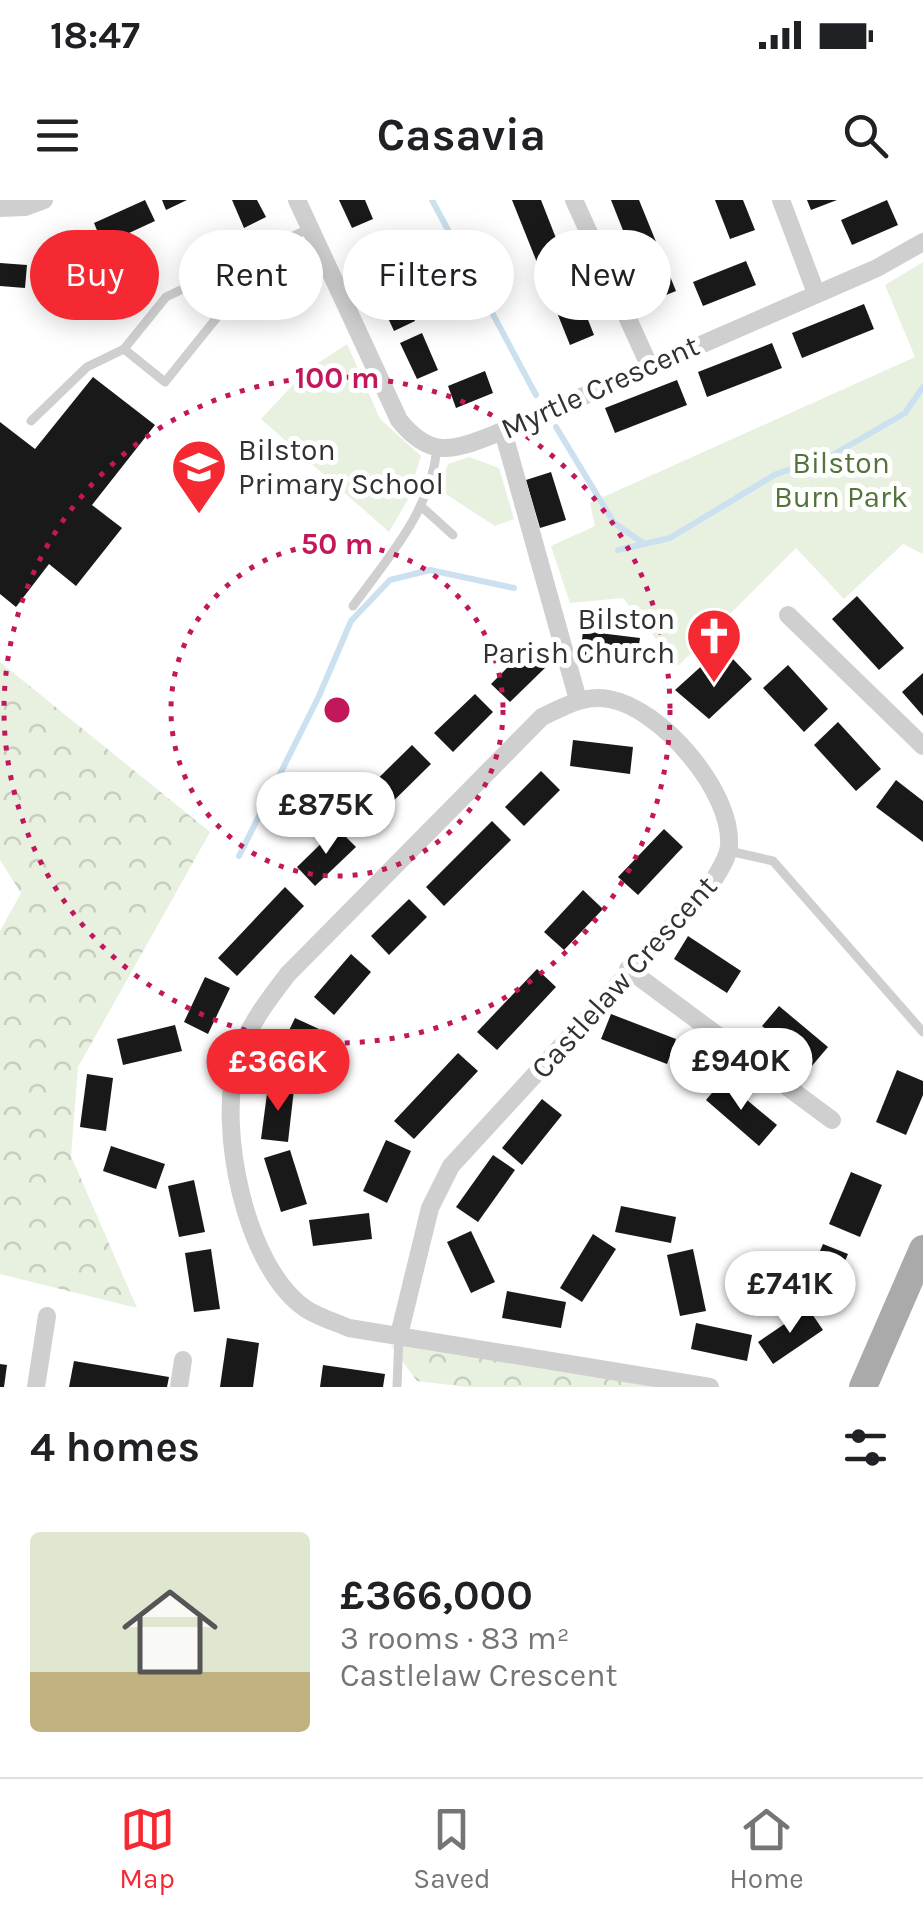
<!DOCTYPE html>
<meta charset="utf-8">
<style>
body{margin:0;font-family:Karla,sans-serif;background:#f6f6f6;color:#202124;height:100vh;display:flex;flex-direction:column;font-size:38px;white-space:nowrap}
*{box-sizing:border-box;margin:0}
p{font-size:32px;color:#757577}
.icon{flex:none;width:55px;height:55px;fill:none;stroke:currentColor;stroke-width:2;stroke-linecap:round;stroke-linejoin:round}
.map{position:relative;height:1187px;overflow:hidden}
.details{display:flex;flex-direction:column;background:#fff;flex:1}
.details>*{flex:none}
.hud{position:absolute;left:30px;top:30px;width:865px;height:90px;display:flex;gap:20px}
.price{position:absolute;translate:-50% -85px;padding:0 22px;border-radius:35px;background:#fff;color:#222;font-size:32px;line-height:65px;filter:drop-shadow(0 2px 5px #0008)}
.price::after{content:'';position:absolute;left:50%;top:60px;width:30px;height:22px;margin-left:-15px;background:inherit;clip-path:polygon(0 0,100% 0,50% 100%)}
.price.selected{background:#f52932;color:#fff}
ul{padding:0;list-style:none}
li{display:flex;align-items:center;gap:30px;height:250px;padding:0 30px}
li+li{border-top:2px solid #e0e0e0}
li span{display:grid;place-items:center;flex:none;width:280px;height:200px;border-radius:10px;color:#555}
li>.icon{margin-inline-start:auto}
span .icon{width:120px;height:120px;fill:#fffc;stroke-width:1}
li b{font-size:42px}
h2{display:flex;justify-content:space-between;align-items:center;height:120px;padding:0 30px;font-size:42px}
.chip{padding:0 35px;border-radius:45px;background:#fff;box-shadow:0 5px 25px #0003;font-size:35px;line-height:90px}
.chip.selected{background:#f52932;color:#fff}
.status{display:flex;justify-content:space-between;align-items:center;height:70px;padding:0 50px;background:#fff;direction:ltr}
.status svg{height:28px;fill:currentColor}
header{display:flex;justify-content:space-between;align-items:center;height:130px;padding:0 30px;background:#fff;font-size:45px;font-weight:700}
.menu{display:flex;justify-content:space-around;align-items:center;height:140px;border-top:2px solid #e0e0e0;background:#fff;font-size:28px;color:#757577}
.menu a{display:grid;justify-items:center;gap:5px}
.menu .selected{color:#f52932}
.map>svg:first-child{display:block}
.green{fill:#e8f0e0}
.forest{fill:url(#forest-crowns)}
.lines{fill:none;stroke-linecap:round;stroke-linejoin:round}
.stream{stroke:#cbe1f0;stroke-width:6}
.building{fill:#191919}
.service{stroke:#cfcfcf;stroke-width:9}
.minor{stroke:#cfcfcf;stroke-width:18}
.primary{stroke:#aaa;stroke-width:28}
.ring{fill:none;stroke:#c2185b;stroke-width:5;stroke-dasharray:5 10}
.labels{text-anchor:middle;stroke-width:10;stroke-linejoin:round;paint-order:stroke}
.street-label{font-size:30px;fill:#323232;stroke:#fff}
.poi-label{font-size:30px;fill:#323232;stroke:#fff;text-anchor:start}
.park-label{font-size:30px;fill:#53733a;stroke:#fff}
.centre{fill:#c2185b;stroke:#fff;stroke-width:5}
.ring-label{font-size:30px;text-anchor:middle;font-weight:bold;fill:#c2185b;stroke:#fff;stroke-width:10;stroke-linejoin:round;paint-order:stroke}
</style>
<div class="status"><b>18:47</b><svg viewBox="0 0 49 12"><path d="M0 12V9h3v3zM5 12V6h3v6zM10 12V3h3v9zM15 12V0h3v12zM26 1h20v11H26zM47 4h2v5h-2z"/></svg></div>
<header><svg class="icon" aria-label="menu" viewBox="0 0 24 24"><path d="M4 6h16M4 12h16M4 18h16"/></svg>Casavia<svg class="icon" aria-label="search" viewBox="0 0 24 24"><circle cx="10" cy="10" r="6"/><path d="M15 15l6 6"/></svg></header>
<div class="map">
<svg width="923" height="1187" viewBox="0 0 923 1187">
<defs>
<pattern id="forest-crowns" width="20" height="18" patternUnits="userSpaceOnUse" patternTransform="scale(2.5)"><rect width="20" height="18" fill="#e8f0e0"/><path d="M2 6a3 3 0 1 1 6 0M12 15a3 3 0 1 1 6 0" fill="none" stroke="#c7cec1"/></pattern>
</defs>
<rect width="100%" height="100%" fill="#fff"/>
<g class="green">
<polygon points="923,62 923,354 903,344 844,399 796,348 678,466 623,398 570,403 551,346 595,326 590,303 915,157 885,85"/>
<polygon points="347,144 380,219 421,256 407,301 389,332 261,219 306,171"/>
<polygon points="469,257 499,268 514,319 495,326 438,289 448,264"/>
</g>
<g class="forest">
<polygon points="0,462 210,632 78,867 71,956 137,1108 0,1074 0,731 21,693 0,660"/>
<polygon points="408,1143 655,1187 467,1187 417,1181 391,1146"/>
</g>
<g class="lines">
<g class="stream">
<polyline points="432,0 536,195"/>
<polyline points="556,227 614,323 643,343"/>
<polyline points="618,350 670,338 776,274 831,256 905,213 923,187"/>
<polyline points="239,656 319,496 351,421 390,380 430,370 514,388"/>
</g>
</g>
<g class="building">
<polygon points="145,0 155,21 103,45 94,23"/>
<polygon points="162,0 187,0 166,10"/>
<polygon points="232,0 257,0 266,17 244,28"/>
<polygon points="339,0 365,0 373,19 352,28"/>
<polygon points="512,0 541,0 594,135 570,145"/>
<polygon points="611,0 639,0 676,91 651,101"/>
<polygon points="715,0 743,0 755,30 730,39"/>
<polygon points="807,0 837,0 811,10"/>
<polygon points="887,0 898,25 852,45 841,20"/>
<polygon points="381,32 397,68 376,78 360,41"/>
<polygon points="85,40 94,62 49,82 39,61"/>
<polygon points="746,61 756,85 703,106 693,82"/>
<polygon points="0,63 27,65 25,88 0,86"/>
<polygon points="399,84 415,121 394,131 377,94"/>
<polygon points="864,104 874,129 802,158 792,133"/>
<polygon points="422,133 438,170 417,179 400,143"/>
<polygon points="772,143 782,168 707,197 698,172"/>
<polygon points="485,171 493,193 456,208 448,186"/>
<polygon points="93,177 155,225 92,305 122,328 76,386 49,364 16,407 0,394 0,222 35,249"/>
<polygon points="677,180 687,205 615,233 605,208"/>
<polygon points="551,272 566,320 540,328 526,280"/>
<polygon points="857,396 904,448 879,470 832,419"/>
<polygon points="583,431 640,438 636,464 580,457"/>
<polygon points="715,440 752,479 709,519 675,490 707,461 700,454"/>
<polygon points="529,446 548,465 510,502 491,484"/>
<polygon points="788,465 828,509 804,532 763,488"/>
<polygon points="923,473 923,516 902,492"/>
<polygon points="475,494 493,512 453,552 434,533"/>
<polygon points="838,522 881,569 856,591 814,545"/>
<polygon points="573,540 633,547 630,574 570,566"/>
<polygon points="412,545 431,564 367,627 348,608"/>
<polygon points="541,571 560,590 524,626 505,607"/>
<polygon points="896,580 923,601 923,642 876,607"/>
<polygon points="492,621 511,640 444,706 426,687"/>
<polygon points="337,628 356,647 315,686 297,667"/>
<polygon points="664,629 683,647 638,695 618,677"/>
<polygon points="285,687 304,706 237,776 218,758"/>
<polygon points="583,690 603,709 564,750 544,732"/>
<polygon points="409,699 427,717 389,755 371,736"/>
<polygon points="688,736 741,771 727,793 674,759"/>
<polygon points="351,754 371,772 334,815 314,797"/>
<polygon points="537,769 556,787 497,850 477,832"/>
<polygon points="205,777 230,788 208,834 184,822"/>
<polygon points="779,806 828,847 811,867 762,826"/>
<polygon points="611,814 676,839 667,864 601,839"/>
<polygon points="295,818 319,829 296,878 272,866"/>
<polygon points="175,825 182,851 123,865 117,839"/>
<polygon points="458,853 478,871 414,939 394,921"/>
<polygon points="897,870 923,881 923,895 906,935 876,922"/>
<polygon points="87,874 113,878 106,931 80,927"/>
<polygon points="723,880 777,925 759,946 706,900"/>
<polygon points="268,886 294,889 288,942 261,939"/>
<polygon points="542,899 562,915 522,965 502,948"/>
<polygon points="386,940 411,951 387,1003 363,991"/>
<polygon points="111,946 165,964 156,989 103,971"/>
<polygon points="290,950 307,1004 281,1012 264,958"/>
<polygon points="493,955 515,970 478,1022 456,1007"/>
<polygon points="851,972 882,985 860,1037 829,1024"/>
<polygon points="194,980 205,1032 179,1037 168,986"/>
<polygon points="621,1006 676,1017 671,1043 615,1032"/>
<polygon points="369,1013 372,1039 313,1046 309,1020"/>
<polygon points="471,1031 495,1082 471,1093 447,1042"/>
<polygon points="593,1034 616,1049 582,1102 560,1088"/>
<polygon points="823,1044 848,1054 826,1106 801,1096"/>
<polygon points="211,1049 220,1109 194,1112 185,1053"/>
<polygon points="693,1049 706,1111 680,1116 667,1055"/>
<polygon points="507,1091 566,1102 561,1128 502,1118"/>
<polygon points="808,1108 823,1130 773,1164 758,1142"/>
<polygon points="696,1123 752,1135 747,1161 691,1149"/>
<polygon points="227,1138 259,1143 253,1187 220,1187"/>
<polygon points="74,1161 169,1177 167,1187 69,1187"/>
<polygon points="0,1164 7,1165 4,1187 0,1187"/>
<polygon points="323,1165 385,1174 383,1187 320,1187"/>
</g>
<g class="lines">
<g class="service">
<polyline points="260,52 251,75 165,182 124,149 166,97 310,28"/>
<polyline points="31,221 87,167 124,149"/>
<polyline points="423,308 453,335"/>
<path d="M353,406C389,356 430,312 437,249"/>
<polyline points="729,651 773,661 923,832"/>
<polyline points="397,1187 399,1135"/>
</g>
<g class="minor">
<path d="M297,0L399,220C433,263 458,248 503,231L877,68L923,42"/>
<polyline points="574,0 649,165"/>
<polyline points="781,0 816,93"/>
<polyline points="0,8 25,7 44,0"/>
<polyline points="503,231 578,500"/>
<polyline points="788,415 923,546"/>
<polyline points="628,769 832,920"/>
<path d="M399,1135L430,1008L451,966L713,681C719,671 728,658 729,646C733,592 661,508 609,499C584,494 564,507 542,517L288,774C268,800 247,827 237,860C217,927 245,1068 306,1109C318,1117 335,1122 349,1128L710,1187"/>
<polyline points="36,1187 47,1116"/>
<polyline points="179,1187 183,1160"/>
</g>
<polyline class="primary" points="863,1187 923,1049"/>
</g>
<g class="ring">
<circle cx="337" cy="510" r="166"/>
<circle cx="337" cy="510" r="333"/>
</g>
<defs>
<g id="school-pin" transform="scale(2.875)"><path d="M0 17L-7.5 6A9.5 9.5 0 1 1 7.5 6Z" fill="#f52932" stroke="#fff"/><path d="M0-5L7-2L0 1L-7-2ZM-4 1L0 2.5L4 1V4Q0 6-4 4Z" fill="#fff"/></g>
<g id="church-pin" transform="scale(2.875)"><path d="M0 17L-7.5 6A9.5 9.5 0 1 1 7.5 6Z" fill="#f52932" stroke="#fff"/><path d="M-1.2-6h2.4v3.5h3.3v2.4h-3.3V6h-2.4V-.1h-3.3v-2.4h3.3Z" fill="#fff"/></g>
</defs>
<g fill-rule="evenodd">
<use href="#school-pin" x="199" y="267"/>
<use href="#church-pin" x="714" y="436"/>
</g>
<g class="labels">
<g class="street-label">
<text transform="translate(600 187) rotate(-24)" y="10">Myrtle Crescent</text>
<text transform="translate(624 777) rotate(-48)" y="10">Castlelaw Crescent</text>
</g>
<g class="poi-label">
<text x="238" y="260">Bilston<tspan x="238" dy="34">Primary School</tspan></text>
<text x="675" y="429" text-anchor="end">Bilston<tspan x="675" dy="34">Parish Church</tspan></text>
</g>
<g class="park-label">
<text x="841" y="273">Bilston<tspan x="841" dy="34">Burn Park</tspan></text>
</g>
</g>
<circle cx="337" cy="510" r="15" class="centre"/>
<g class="ring-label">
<text x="337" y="188">100 m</text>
<text x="337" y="354">50 m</text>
</g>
</svg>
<b class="price" style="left:326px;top:657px">£875K</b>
<b class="price" style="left:741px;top:913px">£940K</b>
<b class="price selected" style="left:278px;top:914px">£366K</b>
<b class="price" style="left:790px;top:1136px">£741K</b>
<div class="hud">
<a class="chip selected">Buy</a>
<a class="chip">Rent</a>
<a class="chip">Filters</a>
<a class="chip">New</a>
</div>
</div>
<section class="details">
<h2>4 homes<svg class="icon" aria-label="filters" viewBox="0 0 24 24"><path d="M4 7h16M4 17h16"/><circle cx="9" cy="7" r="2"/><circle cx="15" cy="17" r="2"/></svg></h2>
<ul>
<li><span style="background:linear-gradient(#dfe7d0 70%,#c2b280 0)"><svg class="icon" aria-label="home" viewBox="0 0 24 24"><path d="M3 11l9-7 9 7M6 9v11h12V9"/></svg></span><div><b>£366,000</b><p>3 rooms · 83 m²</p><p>Castlelaw Crescent</p></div></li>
</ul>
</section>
<nav class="menu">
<a class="selected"><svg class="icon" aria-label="map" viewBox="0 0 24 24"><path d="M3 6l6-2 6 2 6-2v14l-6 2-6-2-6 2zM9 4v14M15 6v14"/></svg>Map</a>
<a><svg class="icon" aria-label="saved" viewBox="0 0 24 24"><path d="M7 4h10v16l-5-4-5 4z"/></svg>Saved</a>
<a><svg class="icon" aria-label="home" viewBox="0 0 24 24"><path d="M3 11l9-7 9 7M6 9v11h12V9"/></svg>Home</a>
</nav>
